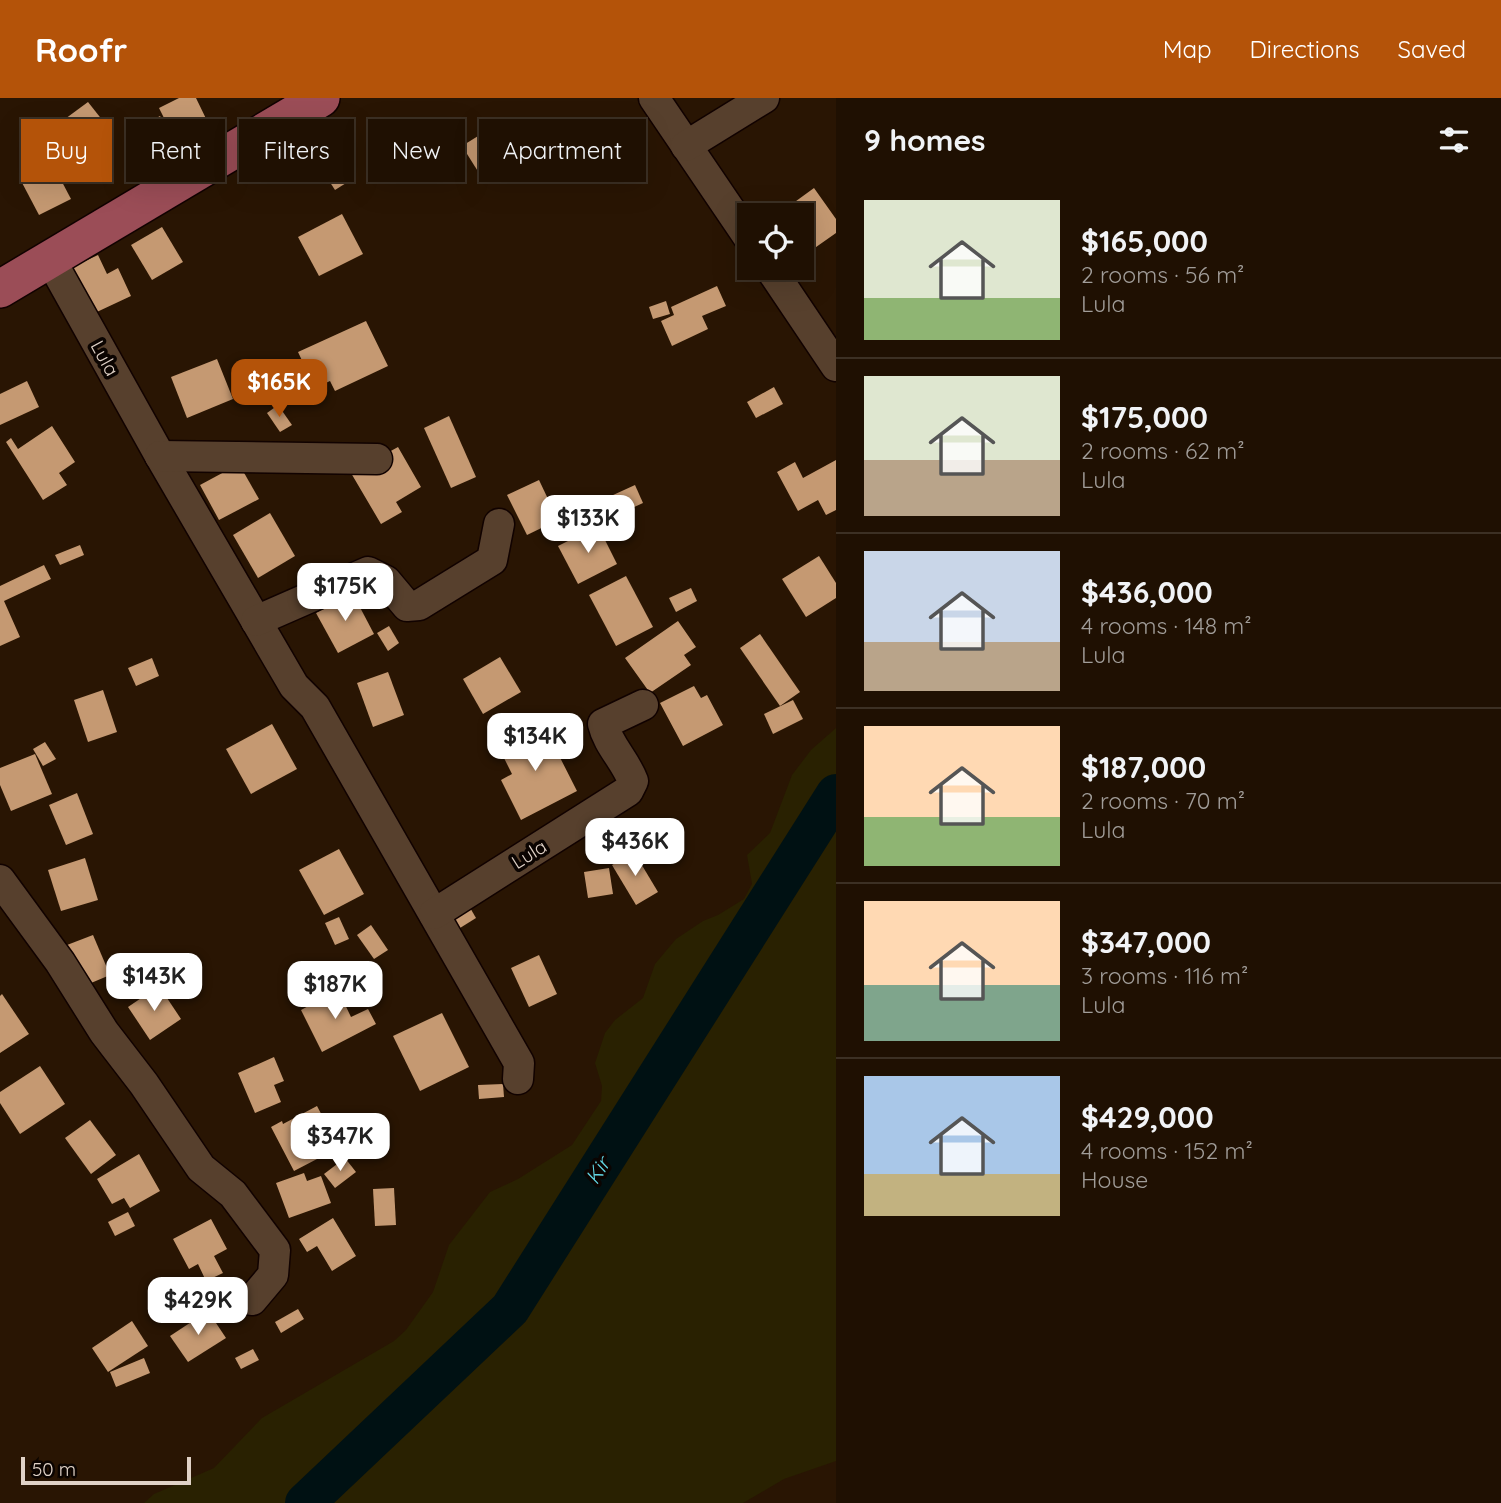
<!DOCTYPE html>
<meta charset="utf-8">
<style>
body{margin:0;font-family:Quicksand,sans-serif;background:#2c1e11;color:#f1f3f6;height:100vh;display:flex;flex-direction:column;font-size:26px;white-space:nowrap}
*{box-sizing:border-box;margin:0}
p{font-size:23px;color:#a19d99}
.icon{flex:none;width:38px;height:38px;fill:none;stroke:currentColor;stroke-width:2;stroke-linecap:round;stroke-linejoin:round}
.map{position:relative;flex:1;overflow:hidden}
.details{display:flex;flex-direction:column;background:#1f1002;width:665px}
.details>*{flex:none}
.top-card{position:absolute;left:21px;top:21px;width:665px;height:63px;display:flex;gap:14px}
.controls{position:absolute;left:737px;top:105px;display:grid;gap:14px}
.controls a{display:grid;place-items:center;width:77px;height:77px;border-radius:0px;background:#1f1002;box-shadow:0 7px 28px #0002,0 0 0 2px #3c3024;font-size:35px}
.scale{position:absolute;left:21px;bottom:18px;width:170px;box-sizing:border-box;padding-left:7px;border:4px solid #e0d2c7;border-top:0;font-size:19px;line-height:24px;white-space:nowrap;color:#e0d2c7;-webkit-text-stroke:5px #0b0401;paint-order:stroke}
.price{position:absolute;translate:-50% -60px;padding:0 16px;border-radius:14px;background:#fff;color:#222;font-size:23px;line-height:46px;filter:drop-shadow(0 2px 4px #0008)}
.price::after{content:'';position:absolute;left:50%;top:42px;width:21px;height:16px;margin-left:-10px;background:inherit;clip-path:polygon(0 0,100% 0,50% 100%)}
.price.current{background:#b45309;color:#fff}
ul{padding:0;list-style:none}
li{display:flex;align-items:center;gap:21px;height:175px;padding:0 28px}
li+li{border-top:2px solid #3c3024}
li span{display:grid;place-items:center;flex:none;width:196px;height:140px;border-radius:0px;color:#555}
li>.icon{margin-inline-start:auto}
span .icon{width:84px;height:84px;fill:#fffc;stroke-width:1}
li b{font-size:30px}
h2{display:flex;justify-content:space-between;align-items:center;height:84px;padding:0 28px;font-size:30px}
.tag{padding:0 24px;border-radius:0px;background:#1f1002;box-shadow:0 7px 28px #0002,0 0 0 2px #3c3024;font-size:24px;line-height:63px}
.tag.current{background:#b45309;color:#fff}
header{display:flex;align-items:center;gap:42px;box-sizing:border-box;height:98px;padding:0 35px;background:#b45309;color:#fff}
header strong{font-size:33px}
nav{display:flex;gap:38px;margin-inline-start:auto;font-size:24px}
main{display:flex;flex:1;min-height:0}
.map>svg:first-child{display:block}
.sand{fill:#292101}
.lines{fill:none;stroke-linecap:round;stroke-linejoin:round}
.river{stroke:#001113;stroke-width:40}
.building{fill:#c59972}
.minor-casing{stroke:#110200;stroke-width:33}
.major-casing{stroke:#110200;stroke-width:40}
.minor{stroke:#57402d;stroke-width:30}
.major{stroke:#9b4d57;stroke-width:37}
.labels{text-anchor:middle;stroke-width:7;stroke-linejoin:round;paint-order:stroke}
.street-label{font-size:19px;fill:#e0d2c7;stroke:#0b0401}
.water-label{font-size:21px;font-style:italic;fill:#61d4e1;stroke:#0b0401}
</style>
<header>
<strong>Roofr</strong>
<nav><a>Map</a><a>Directions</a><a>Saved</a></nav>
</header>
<main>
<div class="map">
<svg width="836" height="1405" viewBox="0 0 836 1405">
<rect width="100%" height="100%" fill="#291503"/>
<polygon class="sand" points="836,630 836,1363 784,1381 743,1405 144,1405 154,1396 214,1370 262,1320 394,1243 406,1232 433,1194 449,1147 490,1094 518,1081 572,1047 601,1003 602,988 595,965 605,935 615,922 643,900 655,866 676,841 703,823 718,817 744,801 752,786 747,757 770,735 792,677 811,652"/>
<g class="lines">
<polyline class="river" points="305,1405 510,1211 836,696"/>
</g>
<g class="building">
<polygon points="179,0 196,0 212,33 195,42 189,30 173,38 159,10"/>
<polygon points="88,4 107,28 68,57 50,32"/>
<polygon points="160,18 178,49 155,61 138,30"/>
<polygon points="499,25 515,52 479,75 462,48"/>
<polygon points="51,63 71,101 39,117 19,79"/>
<polygon points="342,63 354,80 335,92 324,75"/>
<polygon points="814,90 836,121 836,135 809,154 802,143 802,117 784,117 781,114"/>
<polygon points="342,116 363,156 319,178 298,139"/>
<polygon points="162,129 183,164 152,182 131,147"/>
<polygon points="98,157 107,176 118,170 131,198 84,220 70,170"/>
<polygon points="717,188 726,208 702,218 708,231 672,248 661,223 674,217 671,209"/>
<polygon points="666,203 670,216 653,221 649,209"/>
<polygon points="366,223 388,268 335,293 330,283 315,290 298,254"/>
<polygon points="217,261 233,301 187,320 171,279"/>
<polygon points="27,283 39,309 0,327 0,296"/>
<polygon points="774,289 783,306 756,320 747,304"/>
<polygon points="278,307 292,327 280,334 267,315"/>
<polygon points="449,318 476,379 451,390 424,330"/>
<polygon points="52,328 75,364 59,375 67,387 43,402 6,344 11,340 18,351"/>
<polygon points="398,349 421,389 396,404 402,414 381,426 351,375"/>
<polygon points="836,362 836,412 826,417 818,402 798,413 777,374 795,364 803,380"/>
<polygon points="239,366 259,401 219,422 200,387"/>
<polygon points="539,382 558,422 527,437 507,397"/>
<polygon points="635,387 643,405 608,421 600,403"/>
<polygon points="270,415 295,458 258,480 233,437"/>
<polygon points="598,428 617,466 578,486 558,448"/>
<polygon points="80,447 84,457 60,467 55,457"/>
<polygon points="819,458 836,485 836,500 806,519 782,481"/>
<polygon points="44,467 51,481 4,503 20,539 0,548 0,488"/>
<polygon points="626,478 653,529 616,548 589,497"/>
<polygon points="691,490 697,503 676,514 669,500"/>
<polygon points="353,496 374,536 338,555 316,515"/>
<polygon points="678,523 696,549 684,557 691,567 650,595 625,560"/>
<polygon points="389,528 399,545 388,553 377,535"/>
<polygon points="760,536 800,594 780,608 740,550"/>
<polygon points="500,559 521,594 483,616 463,581"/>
<polygon points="152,560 159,578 136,588 128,570"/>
<polygon points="388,574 404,617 373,629 357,585"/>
<polygon points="694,588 701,600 707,597 723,627 683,648 660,605"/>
<polygon points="103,592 117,634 88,644 74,602"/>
<polygon points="793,602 803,621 773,636 764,616"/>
<polygon points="272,626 297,671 251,696 226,651"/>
<polygon points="544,628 577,693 521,722 501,682 512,676 499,650"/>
<polygon points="45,644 56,661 43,668 33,651"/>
<polygon points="35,656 52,696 11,713 0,687 0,670"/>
<polygon points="77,695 93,736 66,747 49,707"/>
<polygon points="339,751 364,796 324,817 299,772"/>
<polygon points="634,754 658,794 636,807 612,767"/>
<polygon points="85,760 98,802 61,813 48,772"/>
<polygon points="609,770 613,796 588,800 584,774"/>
<polygon points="465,801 476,820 460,830 448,812"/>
<polygon points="339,819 349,841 335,847 325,825"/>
<polygon points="371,827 388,852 374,861 357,837"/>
<polygon points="93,837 110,877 84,888 67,847"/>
<polygon points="539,857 557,896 529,909 511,870"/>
<polygon points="174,859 186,891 169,897 157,865"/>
<rect x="125" y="871" width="15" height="12"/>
<polygon points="159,888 181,921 150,942 128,909"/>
<polygon points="338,892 351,919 368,911 376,926 322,954 301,912"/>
<polygon points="2,896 29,936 0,955 0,898"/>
<polygon points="442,915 469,969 420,993 393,938"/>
<polygon points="274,959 284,983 274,987 281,1004 255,1015 238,975"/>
<polygon points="40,968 65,1006 20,1036 0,1005 0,994"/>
<polygon points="503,986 504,999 479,1001 478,987"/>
<polygon points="317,1008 337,1046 357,1034 366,1048 347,1060 340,1049 294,1073 271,1029 282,1023 283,1026"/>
<polygon points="90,1022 116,1057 91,1076 65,1040"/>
<polygon points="139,1056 160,1093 130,1110 124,1100 112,1106 97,1081"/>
<polygon points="345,1060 356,1074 335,1090 324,1076"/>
<polygon points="304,1075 307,1083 321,1078 331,1105 289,1120 276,1085"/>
<polygon points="394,1090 396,1127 375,1128 373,1091"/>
<polygon points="128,1114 135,1128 115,1138 108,1124"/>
<polygon points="333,1120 356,1158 332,1173 317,1148 307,1154 299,1141"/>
<polygon points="211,1121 227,1151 214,1158 223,1175 206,1183 198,1166 189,1171 173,1141"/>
<polygon points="298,1211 304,1221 281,1235 275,1224"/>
<polygon points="208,1213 226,1240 188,1264 170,1238"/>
<polygon points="132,1223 148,1248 108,1274 92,1250"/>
<polygon points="253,1251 259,1262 241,1271 235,1260"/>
<polygon points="144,1260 150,1275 116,1289 110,1274"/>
</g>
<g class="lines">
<g class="minor-casing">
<g id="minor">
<polyline points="654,0 749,140"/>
<polyline points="686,48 764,0"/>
<polyline points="50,161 160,358 294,588 315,609 519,965 518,981"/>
<polyline points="770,170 836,268"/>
<polyline points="160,358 377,361"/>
<polyline points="256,523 368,474 386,483 407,508 419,507 492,462 499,426"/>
<polyline points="0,782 60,864 104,934 144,986 201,1070 233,1096 275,1152 273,1177 252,1202"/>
<path d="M434,816L628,693L633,683C625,662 608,647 603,626L643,607"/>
</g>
</g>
<g class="major-casing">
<polyline id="major" points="0,191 321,0"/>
</g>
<use href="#minor" class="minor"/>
<use href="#major" class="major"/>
</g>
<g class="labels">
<g class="street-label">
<text transform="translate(105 260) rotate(61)" y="7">Lula</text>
<text transform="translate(529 756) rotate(-32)" y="7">Lula</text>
</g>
<g class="water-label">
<text transform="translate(598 1073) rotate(-58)" y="7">Kir</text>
</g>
</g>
</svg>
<div class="controls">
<a><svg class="icon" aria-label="locate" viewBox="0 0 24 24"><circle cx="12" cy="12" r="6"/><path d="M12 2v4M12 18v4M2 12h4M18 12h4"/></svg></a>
</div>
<div class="scale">50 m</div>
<b class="price current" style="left:279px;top:321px">$165K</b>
<b class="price" style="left:588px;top:457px">$133K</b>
<b class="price" style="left:345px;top:525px">$175K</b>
<b class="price" style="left:535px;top:675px">$134K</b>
<b class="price" style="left:635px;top:780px">$436K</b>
<b class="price" style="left:154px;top:915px">$143K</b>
<b class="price" style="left:335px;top:923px">$187K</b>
<b class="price" style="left:340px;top:1075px">$347K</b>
<b class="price" style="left:198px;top:1239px">$429K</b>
<div class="top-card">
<a class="tag current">Buy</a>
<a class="tag">Rent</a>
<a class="tag">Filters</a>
<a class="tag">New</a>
<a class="tag">Apartment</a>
</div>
</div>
<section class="details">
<h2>9 homes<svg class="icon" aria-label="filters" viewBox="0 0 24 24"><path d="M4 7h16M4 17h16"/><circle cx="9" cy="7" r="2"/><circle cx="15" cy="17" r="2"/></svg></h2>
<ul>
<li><span style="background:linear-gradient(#dfe7d0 70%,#8fb573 0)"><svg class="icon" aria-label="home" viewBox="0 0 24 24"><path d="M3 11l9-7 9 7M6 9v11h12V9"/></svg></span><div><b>$165,000</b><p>2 rooms · 56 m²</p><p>Lula</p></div></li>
<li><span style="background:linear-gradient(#dfe7d0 60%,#b9a48a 0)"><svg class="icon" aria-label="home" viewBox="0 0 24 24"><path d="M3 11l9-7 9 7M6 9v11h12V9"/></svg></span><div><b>$175,000</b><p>2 rooms · 62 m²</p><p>Lula</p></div></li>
<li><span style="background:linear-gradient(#c9d6e8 65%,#b9a48a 0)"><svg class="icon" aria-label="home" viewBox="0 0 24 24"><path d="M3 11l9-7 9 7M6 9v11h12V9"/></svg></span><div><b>$436,000</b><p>4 rooms · 148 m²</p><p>Lula</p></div></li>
<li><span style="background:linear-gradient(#ffd9b3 65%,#8fb573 0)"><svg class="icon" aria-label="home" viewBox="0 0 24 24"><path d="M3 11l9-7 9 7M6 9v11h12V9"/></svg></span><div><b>$187,000</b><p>2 rooms · 70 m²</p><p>Lula</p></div></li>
<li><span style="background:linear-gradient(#ffd9b3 60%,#7fa58c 0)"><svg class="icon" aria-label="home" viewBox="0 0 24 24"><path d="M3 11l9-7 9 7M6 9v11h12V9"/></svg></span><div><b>$347,000</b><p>3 rooms · 116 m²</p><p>Lula</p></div></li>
<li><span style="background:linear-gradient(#a9c7e8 70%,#c2b280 0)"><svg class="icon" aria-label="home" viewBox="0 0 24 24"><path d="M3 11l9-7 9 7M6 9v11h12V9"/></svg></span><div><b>$429,000</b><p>4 rooms · 152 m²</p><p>House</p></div></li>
</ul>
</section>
</main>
